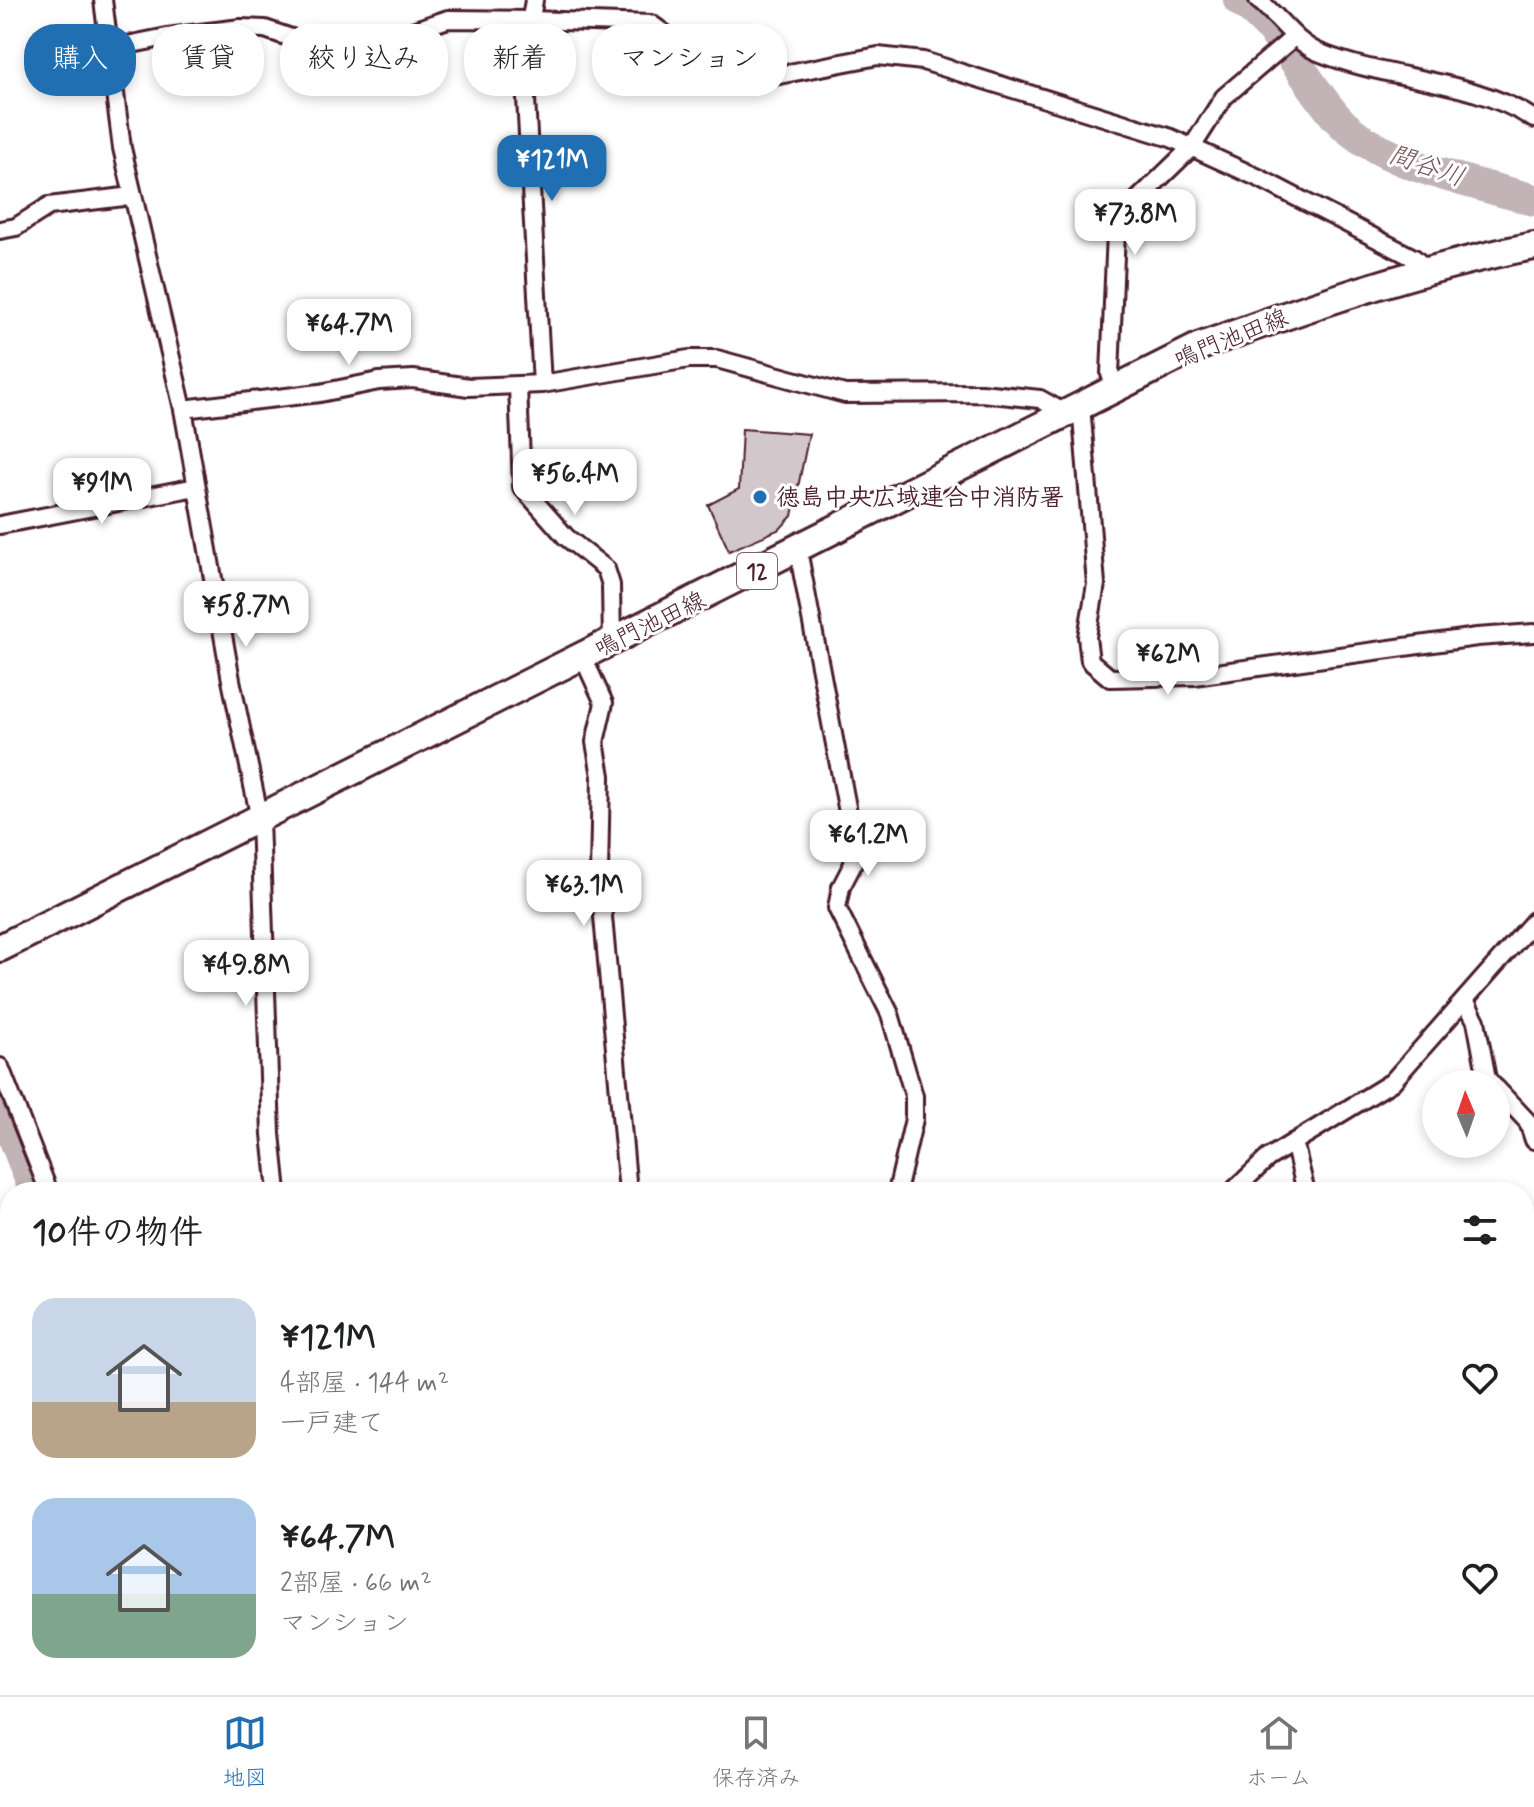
<!DOCTYPE html>
<html lang="ja">
<meta charset="utf-8">
<style>
body{margin:0;font-family:Mynerve,"Klee One",sans-serif;background:#f6f6f6;color:#202124;height:100vh;display:flex;flex-direction:column;font-size:30px;white-space:nowrap}
*{box-sizing:border-box;margin:0}
p{font-size:26px;color:#757577}
.icon{flex:none;width:44px;height:44px;fill:none;stroke:currentColor;stroke-width:2;stroke-linecap:round;stroke-linejoin:round}
.map{position:relative;flex:1;overflow:hidden}
.sheet{position:absolute;left:0px;top:1182px;width:1534px;height:514px;display:flex;flex-direction:column;background:#fff;border-radius:32px 32px 0 0;box-shadow:0 4px 12px #0003}
.sheet>*{flex:none}
.top-card{position:absolute;left:24px;top:24px;width:800px;height:72px;display:flex;gap:16px}
.needle{width:52px;rotate:358deg}
.buttons{position:absolute;left:1422px;top:1070px;display:grid;gap:16px}
.buttons a{display:grid;place-items:center;width:88px;height:88px;border-radius:50%;background:#fff;box-shadow:0 4px 12px #0003;font-size:40px}
.price{position:absolute;translate:-50% -68px;padding:0 18px;border-radius:16px;background:#fff;color:#222;font-size:26px;line-height:52px;filter:drop-shadow(0 2px 4px #0008)}
.price::after{content:'';position:absolute;left:50%;top:48px;width:24px;height:18px;margin-left:-12px;background:inherit;clip-path:polygon(0 0,100% 0,50% 100%)}
.price.active{background:#1f6fb2;color:#fff}
ul{padding:0;list-style:none}
li{display:flex;align-items:center;gap:24px;height:200px;padding:0 32px}
li span{display:grid;place-items:center;flex:none;width:224px;height:160px;border-radius:24px;color:#555}
li>.icon{margin-inline-start:auto}
span .icon{width:96px;height:96px;fill:#fffc;stroke-width:1}
li b{font-size:34px}
h2{display:flex;justify-content:space-between;align-items:center;height:96px;padding:0 32px;font-size:34px}
.pill{padding:0 28px;border-radius:32px;background:#fff;box-shadow:0 4px 12px #0003;font-size:28px;line-height:72px}
.pill.active{background:#1f6fb2;color:#fff}
.menu{display:flex;justify-content:space-around;align-items:center;height:112px;border-top:2px solid #e0e0e0;background:#fff;font-size:22px;color:#757577}
.menu a{display:grid;justify-items:center;gap:4px}
.menu .active{color:#1f6fb2}
.map>svg:first-child{display:block}
.lines{fill:none;stroke-linecap:round;stroke-linejoin:round}
.river{stroke:#c1b3b6;stroke-width:32}
.building{fill:#d2c7cb;stroke:#4a1f2b;stroke-width:2}
.street-casing{stroke:#4a1f2b;stroke-width:22}
.primary-casing{stroke:#4a1f2b;stroke-width:32}
.street{stroke:#fff;stroke-width:16}
.primary{stroke:#fff;stroke-width:26}
.poi-dot{fill:#1f6fb2;stroke:#fff;stroke-width:3}
.labels{text-anchor:middle;stroke-width:6;stroke-linejoin:round;paint-order:stroke}
.shield{fill:#fff;stroke:#80626b;stroke-width:2}
.shield-label{font-size:22px;font-weight:bold;fill:#4a1f2b}
.street-label{font-size:24px;fill:#4a1f2b;stroke:#fff}
.poi-label{font-size:24px;font-weight:bold;fill:#4a1f2b;stroke:#fff;text-anchor:start}
.water-label{font-size:26px;font-style:italic;fill:#74535c;stroke:#fff}
</style>
<div class="map">
<svg width="1534" height="1695" viewBox="0 0 1534 1695">
<rect width="100%" height="100%" fill="#fff"/>
<filter id="ink" filterUnits="userSpaceOnUse"><feTurbulence type="fractalNoise" baseFrequency=".0125" numOctaves="2"/><feDisplacementMap in="SourceGraphic" scale="16" xChannelSelector="R" yChannelSelector="G"/><feConvolveMatrix kernelMatrix="1 2 1 2 8 2 1 2 1" color-interpolation-filters="sRGB"/></filter>
<g filter="url(#ink)">
<g class="lines">
<g class="river">
<path d="M1239,0C1282,30 1303,79 1337,118C1380,166 1474,182 1534,200"/>
<polyline points="0,1101 35,1192"/>
<polyline points="1524,1439 1534,1438"/>
</g>
</g>
<polygon class="building" points="742,429 809,434 792,516 780,529 729,551 708,505 739,489"/>
<g class="lines">
<g class="street-casing">
<g id="street">
<polyline points="103,0 122,148 183,409 231,680 260,819 271,1134 277,1192"/>
<polyline points="534,0 524,63 542,384"/>
<path d="M1258,0C1279,16 1293,41 1318,52C1388,81 1469,77 1534,119"/>
<polyline points="112,48 167,37 241,28 265,29 303,42 328,44 398,36 448,19 531,20 651,24 669,37 683,74 700,84 732,84 878,56 923,61 1171,138 1261,179 1414,258 1426,269"/>
<polyline points="0,230 16,227 49,206 132,196"/>
<polyline points="518,386 522,487 566,537 606,569 611,585 612,643"/>
<polyline points="1116,388 1110,374 1116,232 1128,209 1192,147 1224,97 1294,37"/>
<polyline points="1081,406 1096,584 1087,637 1090,661 1110,678 1194,676 1477,637 1534,633"/>
<polyline points="183,409 320,393 379,381 413,379 469,387 542,384 689,359 717,359 845,394 981,393 1040,399 1065,413"/>
<polyline points="0,525 196,487"/>
<polyline points="798,550 854,844 853,864 841,887 837,908 890,1014 914,1096 914,1119 897,1192"/>
<polyline points="583,657 604,703 595,742 601,776 599,873 628,1192"/>
<polyline points="1465,1000 1476,1021 1487,1079 1492,1084"/>
<polyline points="0,1067 49,1192"/>
<polyline points="1496,1088 1528,1122 1534,1140"/>
<polyline points="1294,1142 1306,1192"/>
<polyline points="1232,1192 1268,1158 1392,1082 1534,921"/>
<polyline points="1524,1328 1534,1327"/>
<polyline points="1524,1419 1534,1418"/>
<polyline points="0,1420 10,1415"/>
<polyline points="1524,1452 1534,1451"/>
<polyline points="350,1686 351,1695"/>
<polyline points="790,1695 794,1686"/>
</g>
</g>
<g class="primary-casing">
<path id="primary" d="M0,948L1198,347C1308,307 1418,268 1534,246"/>
</g>
<use href="#street" class="street"/>
<use href="#primary" class="primary"/>
</g>
</g>
<circle class="poi-dot" cx="760" cy="497" r="8"/>
<g class="labels">
<rect class="shield" x="737" y="553" width="40" height="36" rx="6"/>
<g class="shield-label">
<text x="757" y="579">12</text>
</g>
<g class="street-label">
<text transform="translate(1231 338) rotate(-22)" y="8">鳴門池田線</text>
<text transform="translate(650 624) rotate(-26)" y="8">鳴門池田線</text>
</g>
<g class="poi-label">
<text x="776" y="505">徳島中央広域連合中消防署</text>
</g>
<g class="water-label">
<text transform="translate(1427 165) rotate(19)" y="9">間谷川</text>
</g>
</g>
</svg>
<div class="buttons">
<a><svg class="needle" viewBox="-14 -14 28 28"><path d="M0-13l5 13h-10z" fill="#e53935"/><path d="M0 13l5-13h-10z" fill="#757577"/></svg></a>
</div>
<b class="price active" style="left:552px;top:203px">¥121M</b>
<b class="price" style="left:1135px;top:257px">¥73.8M</b>
<b class="price" style="left:349px;top:367px">¥64.7M</b>
<b class="price" style="left:575px;top:517px">¥56.4M</b>
<b class="price" style="left:102px;top:526px">¥91M</b>
<b class="price" style="left:246px;top:649px">¥58.7M</b>
<b class="price" style="left:1168px;top:697px">¥62M</b>
<b class="price" style="left:868px;top:878px">¥61.2M</b>
<b class="price" style="left:584px;top:928px">¥63.1M</b>
<b class="price" style="left:246px;top:1008px">¥49.8M</b>
<div class="top-card">
<a class="pill active">購入</a>
<a class="pill">賃貸</a>
<a class="pill">絞り込み</a>
<a class="pill">新着</a>
<a class="pill">マンション</a>
</div>
<section class="sheet">
<h2>10件の物件<svg class="icon" aria-label="filters" viewBox="0 0 24 24"><path d="M4 7h16M4 17h16"/><circle cx="9" cy="7" r="2"/><circle cx="15" cy="17" r="2"/></svg></h2>
<ul>
<li><span style="background:linear-gradient(#c9d6e8 65%,#b9a48a 0)"><svg class="icon" aria-label="home" viewBox="0 0 24 24"><path d="M3 11l9-7 9 7M6 9v11h12V9"/></svg></span><div><b>¥121M</b><p>4部屋 · 144 m²</p><p>一戸建て</p></div><svg class="icon" aria-label="heart" viewBox="0 0 24 24"><path d="M12 20l-8-8c-3-5 5-10 8-4 3-6 11-1 8 4z"/></svg></li>
<li><span style="background:linear-gradient(#a9c7e8 60%,#7fa58c 0)"><svg class="icon" aria-label="home" viewBox="0 0 24 24"><path d="M3 11l9-7 9 7M6 9v11h12V9"/></svg></span><div><b>¥64.7M</b><p>2部屋 · 66 m²</p><p>マンション</p></div><svg class="icon" aria-label="heart" viewBox="0 0 24 24"><path d="M12 20l-8-8c-3-5 5-10 8-4 3-6 11-1 8 4z"/></svg></li>
</ul>
</section>
</div>
<nav class="menu">
<a class="active"><svg class="icon" aria-label="map" viewBox="0 0 24 24"><path d="M3 6l6-2 6 2 6-2v14l-6 2-6-2-6 2zM9 4v14M15 6v14"/></svg>地図</a>
<a><svg class="icon" aria-label="saved" viewBox="0 0 24 24"><path d="M7 4h10v16l-5-4-5 4z"/></svg>保存済み</a>
<a><svg class="icon" aria-label="home" viewBox="0 0 24 24"><path d="M3 11l9-7 9 7M6 9v11h12V9"/></svg>ホーム</a>
</nav>
